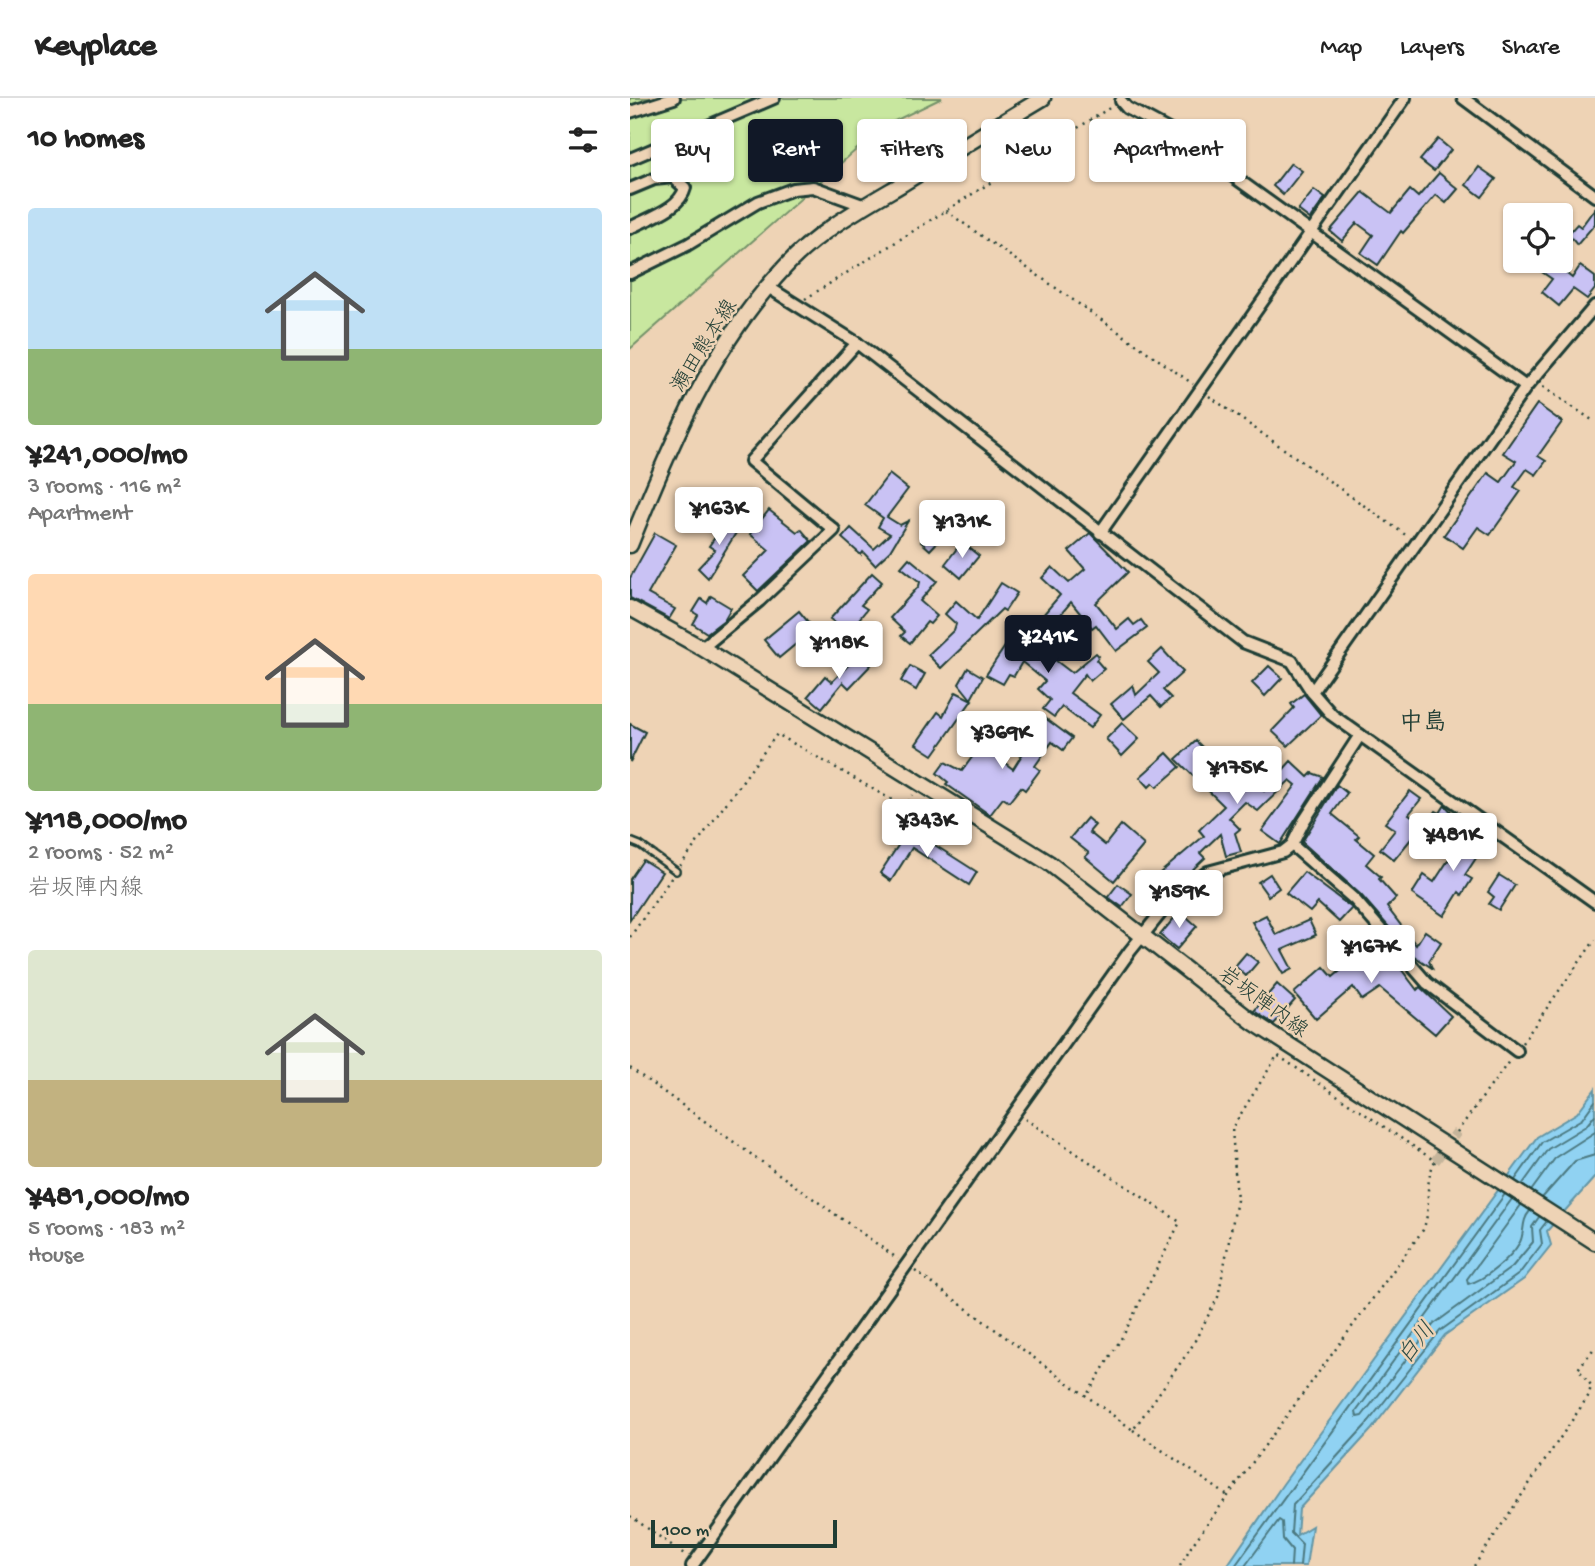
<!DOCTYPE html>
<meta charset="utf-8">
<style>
body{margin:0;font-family:"Gochi Hand","Klee One",sans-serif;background:#f2f2f2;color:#222;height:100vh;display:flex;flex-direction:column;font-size:26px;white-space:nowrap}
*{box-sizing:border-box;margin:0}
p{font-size:23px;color:#767676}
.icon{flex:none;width:38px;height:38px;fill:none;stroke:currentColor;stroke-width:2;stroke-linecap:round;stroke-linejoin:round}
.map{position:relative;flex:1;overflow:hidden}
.panel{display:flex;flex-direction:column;background:#fff;width:630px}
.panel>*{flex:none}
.guide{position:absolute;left:21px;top:21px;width:665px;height:63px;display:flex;gap:14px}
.controls{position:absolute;left:873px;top:105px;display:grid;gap:14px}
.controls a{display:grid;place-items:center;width:70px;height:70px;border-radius:7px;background:#fff;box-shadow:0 2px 5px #0004;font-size:35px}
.scale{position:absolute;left:21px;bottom:18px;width:186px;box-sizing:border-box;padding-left:7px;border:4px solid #1f3d34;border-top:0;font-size:19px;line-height:24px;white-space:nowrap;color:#1f3d34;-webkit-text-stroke:5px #eed3b5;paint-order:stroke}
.price{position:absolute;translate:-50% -60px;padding:0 16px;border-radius:7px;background:#fff;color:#222;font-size:23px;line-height:46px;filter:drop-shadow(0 2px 4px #0008)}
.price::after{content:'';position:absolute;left:50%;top:42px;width:21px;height:16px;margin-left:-10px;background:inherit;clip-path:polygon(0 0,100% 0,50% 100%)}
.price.selected{background:#111827;color:#fff}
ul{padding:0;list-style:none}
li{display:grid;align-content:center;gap:14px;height:371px;padding:0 28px}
li span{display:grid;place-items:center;height:217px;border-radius:7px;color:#555}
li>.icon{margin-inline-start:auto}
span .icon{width:126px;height:126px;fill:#fffc;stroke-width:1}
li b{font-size:30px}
h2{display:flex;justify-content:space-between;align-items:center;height:84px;padding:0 28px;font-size:30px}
.tag{padding:0 24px;border-radius:7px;background:#fff;box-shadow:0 2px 5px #0004;font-size:24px;line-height:63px}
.tag.selected{background:#111827;color:#fff}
header{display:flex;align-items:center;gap:42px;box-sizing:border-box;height:98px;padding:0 35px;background:#fff;border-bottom:2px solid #e0e0e0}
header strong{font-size:33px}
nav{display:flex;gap:38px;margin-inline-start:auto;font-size:24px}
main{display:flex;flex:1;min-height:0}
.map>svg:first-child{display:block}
.green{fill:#c8e79f;stroke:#74926a;stroke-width:2}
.water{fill:#90d2f2;stroke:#6396a6;stroke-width:2}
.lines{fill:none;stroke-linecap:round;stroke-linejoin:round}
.shore{stroke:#4c7980;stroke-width:2}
.building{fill:#c9c2f4;stroke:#1f3d34;stroke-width:2}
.minor-tunnel{stroke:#c5b59b;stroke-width:10;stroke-dasharray:10 5;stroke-linecap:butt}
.service-casing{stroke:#1f3d34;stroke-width:10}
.minor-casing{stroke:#1f3d34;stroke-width:16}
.secondary-casing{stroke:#1f3d34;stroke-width:19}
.path{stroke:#1f3d34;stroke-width:2.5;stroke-dasharray:2 5;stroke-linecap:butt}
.service{stroke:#eed3b5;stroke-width:5}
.minor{stroke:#eed3b5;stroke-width:10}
.secondary{stroke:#eed3b5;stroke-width:14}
.labels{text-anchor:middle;stroke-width:5;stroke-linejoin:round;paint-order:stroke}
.street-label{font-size:21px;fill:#1f3d34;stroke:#eed3b5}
.water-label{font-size:23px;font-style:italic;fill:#2a4c47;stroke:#eed3b5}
.quarter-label{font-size:24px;font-weight:bold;fill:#1f3d34;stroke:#eed3b5}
</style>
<header>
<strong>Keyplace</strong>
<nav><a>Map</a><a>Layers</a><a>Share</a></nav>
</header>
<main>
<section class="panel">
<h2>10 homes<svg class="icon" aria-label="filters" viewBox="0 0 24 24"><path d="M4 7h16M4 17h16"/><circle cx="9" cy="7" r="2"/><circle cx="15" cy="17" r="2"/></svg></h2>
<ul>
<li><span style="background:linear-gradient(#bfe0f5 65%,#8fb573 0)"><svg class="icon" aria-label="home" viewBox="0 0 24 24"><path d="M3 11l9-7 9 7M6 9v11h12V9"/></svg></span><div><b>¥241,000/mo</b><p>3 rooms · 116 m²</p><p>Apartment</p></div></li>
<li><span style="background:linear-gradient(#ffd9b3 60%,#8fb573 0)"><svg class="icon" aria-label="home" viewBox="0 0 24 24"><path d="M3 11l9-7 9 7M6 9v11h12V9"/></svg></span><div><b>¥118,000/mo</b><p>2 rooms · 52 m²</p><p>岩坂陣内線</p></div></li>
<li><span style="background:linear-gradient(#dfe7d0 60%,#c2b280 0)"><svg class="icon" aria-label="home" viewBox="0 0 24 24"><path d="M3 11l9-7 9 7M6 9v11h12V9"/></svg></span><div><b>¥481,000/mo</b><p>5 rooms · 183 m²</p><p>House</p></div></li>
</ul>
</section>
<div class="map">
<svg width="965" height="1468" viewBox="0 0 965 1468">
<rect width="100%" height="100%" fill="#eed3b5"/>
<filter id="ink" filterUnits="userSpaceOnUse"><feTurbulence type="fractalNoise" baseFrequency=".0143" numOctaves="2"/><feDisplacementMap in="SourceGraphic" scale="14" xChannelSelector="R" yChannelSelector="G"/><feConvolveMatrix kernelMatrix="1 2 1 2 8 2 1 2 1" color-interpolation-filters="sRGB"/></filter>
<g filter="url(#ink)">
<polygon class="green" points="0,0 312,0 252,29 0,251"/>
<polygon class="water" points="965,991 965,1079 917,1133 921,1147 894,1181 815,1237 741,1332 669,1411 667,1437 682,1428 676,1468 597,1468 653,1386 907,1039 947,1015"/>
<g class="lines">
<g class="shore">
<polyline points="885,1082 912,1044 952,1021 965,1003"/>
<polyline points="892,1087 918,1051 956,1028 965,1017"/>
<polyline points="901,1093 926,1059 965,1034"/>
<polyline points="912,1100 945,1063 965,1057"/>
<polyline points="882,1101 726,1314 727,1319 732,1318 804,1226 882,1169 903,1144 902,1129 909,1119"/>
<path d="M891,1107L837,1181L838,1186C855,1182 881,1160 890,1144C895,1134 891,1123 900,1113"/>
<polyline points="605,1468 875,1096"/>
<polyline points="615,1468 649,1422 652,1424 653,1441 662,1452 661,1468"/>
<polyline points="670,1468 672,1446 661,1435 663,1407 735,1328 810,1233 889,1176 912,1146 910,1132 917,1123"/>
</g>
</g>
<g class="building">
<polygon points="808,41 821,52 804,73 790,62"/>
<polygon points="661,65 672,73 653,97 643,88"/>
<polygon points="849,69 866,81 852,99 836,87"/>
<polygon points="809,75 828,91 816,105 806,97 773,135 771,133 748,167 731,155 743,137 727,125 712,143 700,133 733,94 761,115 780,92 788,99"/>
<polygon points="684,92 695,100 680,121 668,112"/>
<polygon points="965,110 965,126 947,147 938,136 947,126 951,129"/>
<polygon points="921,163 942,180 950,168 965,179 965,191 957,201 943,191 929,208 912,194 922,181 912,174"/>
<polygon points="907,306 932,324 908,358 916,363 906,377 897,371 884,389 891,393 860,437 848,429 833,450 814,437 858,375 871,384 886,363 873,355"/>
<polygon points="259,376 278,391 257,419 270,427 278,423 260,453 245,467 233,454 231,457 212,440 221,430 244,451 260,436 248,429 253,420 235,407"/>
<polygon points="139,412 167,434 171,431 181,443 128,493 113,478 139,452 120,436"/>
<polygon points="97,422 109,430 78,480 68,470 85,452 79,448"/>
<polygon points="304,429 314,437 300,452 291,444"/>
<polygon points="25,435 46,447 18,496 45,511 39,521 0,500 0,480"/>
<polygon points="460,435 498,474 466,505 487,531 499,521 504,527 511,522 517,530 486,553 466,527 462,530 441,504 425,523 442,543 435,549 407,524 430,497 412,480 422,469 439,485 455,471 439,453"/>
<polygon points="332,444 349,458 331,480 315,466"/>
<polygon points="279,460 307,483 290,503 307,518 300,526 297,524 280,545 271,538 275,534 260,520 289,488 290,484 271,469"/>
<polygon points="242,475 252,484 231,507 237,511 218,535 200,521"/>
<polygon points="371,485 387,495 375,513 372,511 311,570 298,557 324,532 326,526 315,516 326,503 347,522"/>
<polygon points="81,498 101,510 94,522 77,535 63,526 68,517 63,514 71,501 77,505"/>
<polygon points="169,513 184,531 149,560 134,542"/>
<polygon points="386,532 427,556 425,562 442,575 466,555 469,558 466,562 474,571 460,583 455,576 440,595 470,617 460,630 432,609 424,619 413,611 420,602 408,591 415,583 392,564 384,578 379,576 373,586 356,577"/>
<polygon points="532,551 553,574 533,592 541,600 531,609 521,598 494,621 481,606 503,587 506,597 529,575 518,564"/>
<polygon points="229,556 241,567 219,590 213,584 192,610 178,598 195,578 202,584"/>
<polygon points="280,568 295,576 286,592 271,583"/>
<polygon points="639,568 652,580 635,598 622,585"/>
<polygon points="338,570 353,579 341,601 329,586"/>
<polygon points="326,594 342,602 303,657 286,646 308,614 313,618"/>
<polygon points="674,596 691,617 658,648 642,633 664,610 661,606"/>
<polygon points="415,620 442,640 433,652 422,644 405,668 410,672 395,692 391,689 379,704 373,700 360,717 316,686 318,684 307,675 315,664 332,673 351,647 383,671"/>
<polygon points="492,625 509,641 492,658 476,641"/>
<polygon points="0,626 15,634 0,664"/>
<polygon points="566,643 582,659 588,652 603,666 593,677 606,691 619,678 634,693 661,663 678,679 682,675 693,679 650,746 632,733 666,687 660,682 628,713 615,704 599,720 610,731 605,735 611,754 596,758 590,736 570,755 575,760 540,793 530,775 574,738 569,732 594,708 546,661"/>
<polygon points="537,655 550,669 527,689 523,685 519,689 510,679"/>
<polygon points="707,687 717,695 702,716 729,738 726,741 744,756 736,766 751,779 749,781 766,800 757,809 786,847 795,833 811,844 799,863 802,870 784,858 731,797 672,744"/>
<polygon points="780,693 791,701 779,716 796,728 806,713 810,715 815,707 825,718 800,748 781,741 764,762 750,751 765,732 755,725"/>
<polygon points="457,720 465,727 459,734 475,747 491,727 514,747 484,783 455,759 459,755 440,740"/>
<polygon points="842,726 865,743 859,751 854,748 835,777 842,781 832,797 829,794 814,818 782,796 794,777 804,784 819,761 821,762"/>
<polygon points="275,737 285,743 289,737 347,774 339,787 282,750 261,783 250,775"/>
<polygon points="13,762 32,774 0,822 0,781"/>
<polygon points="674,774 722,810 709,824 688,805 680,814 656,795"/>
<polygon points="640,776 649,790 638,798 628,784"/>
<polygon points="869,777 885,787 869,812 859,806 864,799 858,794"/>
<polygon points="488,786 502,796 492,809 478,799"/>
<polygon points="550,813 567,828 547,851 530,837"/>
<polygon points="636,817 646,837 679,822 686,837 652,852 662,871 653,876 622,824"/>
<polygon points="727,840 736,852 749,842 787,892 790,889 821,918 805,936 750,890 732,902 723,889 686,921 664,895 694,869 703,879 717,867 709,856"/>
<polygon points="616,855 628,864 616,878 605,868"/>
<polygon points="647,886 665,902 644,926 624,913"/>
</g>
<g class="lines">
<polyline class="minor-tunnel" points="805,1063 827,1034"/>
<g class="service-casing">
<polyline id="service" points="0,743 10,747 46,773"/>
</g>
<g class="minor-casing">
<g id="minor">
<polyline points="833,0 965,98"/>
<polyline points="491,3 497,10 542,34 896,289"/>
<polyline points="0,14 44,0"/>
<polyline points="0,61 144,0"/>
<path d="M0,91L24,81L43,79L55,90C50,111 18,120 0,130"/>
<polyline points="0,175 57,147 128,104 163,91 183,89 235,108"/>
<polyline points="138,189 227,245 613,544 662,563 682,594 702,617 965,804"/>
<polyline points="470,435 775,0"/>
<polyline points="72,550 129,503 204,432 121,363 227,245"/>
<polyline points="682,594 896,289 965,208"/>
<polyline points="662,747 725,802 797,885 887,953"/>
<polyline points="62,1468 500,853 542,801 578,774 653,754 662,747 674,723 730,637"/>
</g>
</g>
<g class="secondary-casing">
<g id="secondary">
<path d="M0,447C40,347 81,248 155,169C187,134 231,110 272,86C319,57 366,28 413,0"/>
<polyline points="0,510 72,550 419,765 623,924 965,1144"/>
</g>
</g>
<g class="path">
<polyline points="316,113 563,286"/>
<polyline points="175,201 481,9"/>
<polyline points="913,289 965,324"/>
<polyline points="579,298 777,438"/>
<polyline points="50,768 147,636 269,706 278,705 282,697"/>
<polyline points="0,839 42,779"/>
<polyline points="892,945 965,842"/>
<polyline points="0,970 268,1161"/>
<polyline points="395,1021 550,1124 495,1234 457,1297"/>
<polyline points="827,1034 880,962"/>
<polyline points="285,1173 503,1332 561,1250 588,1199 607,1102 602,1030 647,958"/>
<polyline points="503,1332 598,1398"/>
<polyline points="0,1418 57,1458"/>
<path d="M550,1468L562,1447L793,1132C803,1107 792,1089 805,1063L647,957"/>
<polyline points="844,1468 959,1297 961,1287 948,1271 965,1249"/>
</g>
<use href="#service" class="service"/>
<use href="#minor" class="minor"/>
<use href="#secondary" class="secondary"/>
</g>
</g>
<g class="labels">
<g class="street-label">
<text transform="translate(73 247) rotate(-58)" y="7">瀬田熊本線</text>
<text transform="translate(634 903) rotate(36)" y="7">岩坂陣内線</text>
</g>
<g class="water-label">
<text transform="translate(785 1244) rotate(-52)" y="8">白川</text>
</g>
<g class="quarter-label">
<text x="793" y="631">中島</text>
</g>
</g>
</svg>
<div class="controls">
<a><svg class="icon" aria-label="locate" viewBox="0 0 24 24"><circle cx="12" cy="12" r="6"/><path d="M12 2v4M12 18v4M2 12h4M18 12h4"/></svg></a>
</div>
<div class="scale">100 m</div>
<b class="price" style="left:89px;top:449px">¥163K</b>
<b class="price" style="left:332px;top:462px">¥131K</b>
<b class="price selected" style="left:418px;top:577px">¥241K</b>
<b class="price" style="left:209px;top:583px">¥118K</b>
<b class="price" style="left:372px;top:673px">¥369K</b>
<b class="price" style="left:607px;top:708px">¥175K</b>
<b class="price" style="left:297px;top:761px">¥343K</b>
<b class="price" style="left:823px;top:775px">¥481K</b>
<b class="price" style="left:549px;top:832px">¥159K</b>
<b class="price" style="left:741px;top:887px">¥167K</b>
<div class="guide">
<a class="tag">Buy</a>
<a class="tag selected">Rent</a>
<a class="tag">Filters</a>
<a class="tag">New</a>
<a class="tag">Apartment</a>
</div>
</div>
</main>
